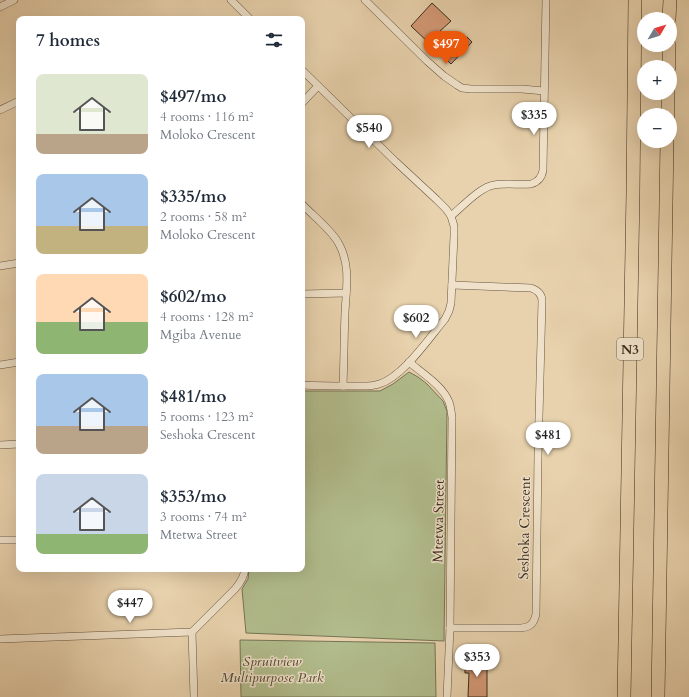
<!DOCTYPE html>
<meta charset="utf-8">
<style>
body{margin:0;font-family:Cardo,serif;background:#f6f6f7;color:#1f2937;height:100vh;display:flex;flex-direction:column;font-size:15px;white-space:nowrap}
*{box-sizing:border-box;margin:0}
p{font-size:13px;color:#747a83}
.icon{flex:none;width:22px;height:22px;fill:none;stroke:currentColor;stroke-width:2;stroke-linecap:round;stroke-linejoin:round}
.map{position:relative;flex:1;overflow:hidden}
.panel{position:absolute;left:16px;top:16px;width:289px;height:556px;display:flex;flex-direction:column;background:#fff;border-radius:8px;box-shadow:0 4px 16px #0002}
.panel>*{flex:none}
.needle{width:26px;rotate:52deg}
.controls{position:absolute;left:637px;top:12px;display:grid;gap:8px}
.controls a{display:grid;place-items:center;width:40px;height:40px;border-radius:50%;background:#fff;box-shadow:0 4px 16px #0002;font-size:20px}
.price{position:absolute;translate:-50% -34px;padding:0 9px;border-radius:14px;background:#fff;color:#222;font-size:13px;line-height:26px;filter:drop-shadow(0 1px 2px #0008)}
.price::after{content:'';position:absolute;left:50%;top:24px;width:12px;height:9px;margin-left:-6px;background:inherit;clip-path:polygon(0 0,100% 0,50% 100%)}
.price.active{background:#ea580c;color:#fff}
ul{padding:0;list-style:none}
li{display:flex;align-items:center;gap:12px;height:100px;padding:0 20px}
li span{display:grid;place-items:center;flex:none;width:112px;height:80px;border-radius:8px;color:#555}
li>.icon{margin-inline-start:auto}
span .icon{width:48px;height:48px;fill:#fffc;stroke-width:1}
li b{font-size:17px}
h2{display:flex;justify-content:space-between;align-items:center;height:48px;padding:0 20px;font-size:17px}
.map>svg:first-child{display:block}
.green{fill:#b2bd8d;stroke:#767455}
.building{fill:#d49a76;stroke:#3a2b1d}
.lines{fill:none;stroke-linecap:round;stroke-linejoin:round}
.street-casing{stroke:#665541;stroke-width:8}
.highway-casing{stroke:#3a2b1d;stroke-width:14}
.street{stroke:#f0e2ca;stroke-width:7}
.highway{stroke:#e8d2ad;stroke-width:13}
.labels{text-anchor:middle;stroke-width:3;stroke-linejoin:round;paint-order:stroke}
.shield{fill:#f0e2ca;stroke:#716251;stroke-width:1}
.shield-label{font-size:13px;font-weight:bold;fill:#3a2b1d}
.street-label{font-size:14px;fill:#3a2b1d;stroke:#f0e2ca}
.park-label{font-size:14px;font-style:italic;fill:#524833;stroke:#f0e2ca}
</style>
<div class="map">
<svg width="689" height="697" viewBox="0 0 689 697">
<rect width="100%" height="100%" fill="#e8d2ad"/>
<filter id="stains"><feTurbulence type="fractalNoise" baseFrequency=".005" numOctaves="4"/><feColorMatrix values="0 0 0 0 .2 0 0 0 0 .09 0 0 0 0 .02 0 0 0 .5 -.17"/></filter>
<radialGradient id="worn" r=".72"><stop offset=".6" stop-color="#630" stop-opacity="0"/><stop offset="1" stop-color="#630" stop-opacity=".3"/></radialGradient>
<g class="green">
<polygon points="409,372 418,377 427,384 443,401 447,411 444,641 246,633 242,589 248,579 249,569 302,569 302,391 380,391 393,384"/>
<polygon points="240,640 435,643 436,697 241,697"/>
</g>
<g class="building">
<polygon points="432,3 451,21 439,32 450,42 455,36 461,42 467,37 472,42 451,64 411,26"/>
<polygon points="465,660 487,660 487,697 468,697 469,673 465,673"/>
</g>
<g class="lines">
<g class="street-casing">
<g id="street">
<polyline points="231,0 250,19"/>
<polyline points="365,0 427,61 444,76 457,85 462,88 471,89 522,89 544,91"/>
<polyline points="0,7 14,0"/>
<path d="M302,70L395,161L437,200L446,209L451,216L454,226V236L451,303L449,311L445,319C429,338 403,377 379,384C371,387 361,386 352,386C335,386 319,386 302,385"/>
<polyline points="302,103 318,86"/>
<polyline points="0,110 19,101"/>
<path d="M302,204C313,216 332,230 339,244C351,266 346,290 345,313C344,338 344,362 343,386"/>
<path d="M451,216C462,207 480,187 494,185C506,183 519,185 531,184C538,182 542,177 543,170L546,0"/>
<polyline points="0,266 19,263"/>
<polyline points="302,294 346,293"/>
<path d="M409,362C422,373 443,386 449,402C451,407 451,412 452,417L450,628L447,697"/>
<polyline points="0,365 19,362"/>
<polyline points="0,445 19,444"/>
<polyline points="0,540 19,540"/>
<path d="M450,628H521C530,627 534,624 536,614L538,456L542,301C542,294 537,290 531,288L452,285"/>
<polyline points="192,632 194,697"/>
<path d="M0,639L192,632L235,589C241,582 244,577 245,569"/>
</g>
</g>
<g class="highway-casing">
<g id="highway">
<polyline points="669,19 670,0"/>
<polyline points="669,67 669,45"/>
<polyline points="668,115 668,93"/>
<polyline points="624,697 633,193 635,0"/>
<polyline points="658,697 667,141"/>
</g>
</g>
<use href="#street" class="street"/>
<use href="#highway" class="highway"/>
</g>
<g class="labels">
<rect class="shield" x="617" y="338" width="26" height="22" rx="3"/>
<g class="shield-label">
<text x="630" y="354">N3</text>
</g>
<g class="street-label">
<text transform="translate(438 521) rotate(-89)" y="5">Mtetwa Street</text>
<text transform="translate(524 528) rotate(-89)" y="5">Seshoka Crescent</text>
</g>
<g class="park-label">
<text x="272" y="666">Spruitview<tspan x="272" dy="16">Multipurpose Park</tspan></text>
</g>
</g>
<rect width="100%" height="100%" filter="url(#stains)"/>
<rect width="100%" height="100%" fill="url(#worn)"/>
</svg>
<div class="controls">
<a><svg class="needle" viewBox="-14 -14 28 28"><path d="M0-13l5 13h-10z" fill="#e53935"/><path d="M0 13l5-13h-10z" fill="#747a83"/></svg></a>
<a>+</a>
<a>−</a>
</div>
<b class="price active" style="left:446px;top:65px">$497</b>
<b class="price" style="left:534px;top:136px">$335</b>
<b class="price" style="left:369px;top:149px">$540</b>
<b class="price" style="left:416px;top:339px">$602</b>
<b class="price" style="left:548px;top:456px">$481</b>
<b class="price" style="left:130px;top:624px">$447</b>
<b class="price" style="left:477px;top:678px">$353</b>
<section class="panel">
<h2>7 homes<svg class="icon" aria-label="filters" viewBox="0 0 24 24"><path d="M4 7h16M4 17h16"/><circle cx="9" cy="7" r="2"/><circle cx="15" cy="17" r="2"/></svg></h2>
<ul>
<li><span style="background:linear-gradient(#dfe7d0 75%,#b9a48a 0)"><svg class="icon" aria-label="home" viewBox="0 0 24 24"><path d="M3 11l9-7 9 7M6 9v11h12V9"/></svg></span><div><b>$497/mo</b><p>4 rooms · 116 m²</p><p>Moloko Crescent</p></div></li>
<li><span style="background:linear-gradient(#a9c7e8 65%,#c2b280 0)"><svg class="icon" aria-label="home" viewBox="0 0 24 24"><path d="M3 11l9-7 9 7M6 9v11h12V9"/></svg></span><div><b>$335/mo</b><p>2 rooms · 58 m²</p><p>Moloko Crescent</p></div></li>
<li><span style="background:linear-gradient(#ffd9b3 60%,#8fb573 0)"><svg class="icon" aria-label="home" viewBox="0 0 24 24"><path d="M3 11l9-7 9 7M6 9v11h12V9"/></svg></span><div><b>$602/mo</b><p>4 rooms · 128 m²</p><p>Mgiba Avenue</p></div></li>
<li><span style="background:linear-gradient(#a9c7e8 65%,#b9a48a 0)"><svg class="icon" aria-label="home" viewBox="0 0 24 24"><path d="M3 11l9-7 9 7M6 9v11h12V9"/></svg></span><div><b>$481/mo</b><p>5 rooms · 123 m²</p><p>Seshoka Crescent</p></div></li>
<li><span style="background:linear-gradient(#c9d6e8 75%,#8fb573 0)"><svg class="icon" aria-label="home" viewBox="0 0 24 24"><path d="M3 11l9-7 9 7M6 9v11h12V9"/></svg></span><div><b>$353/mo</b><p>3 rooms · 74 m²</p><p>Mtetwa Street</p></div></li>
</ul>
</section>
</div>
